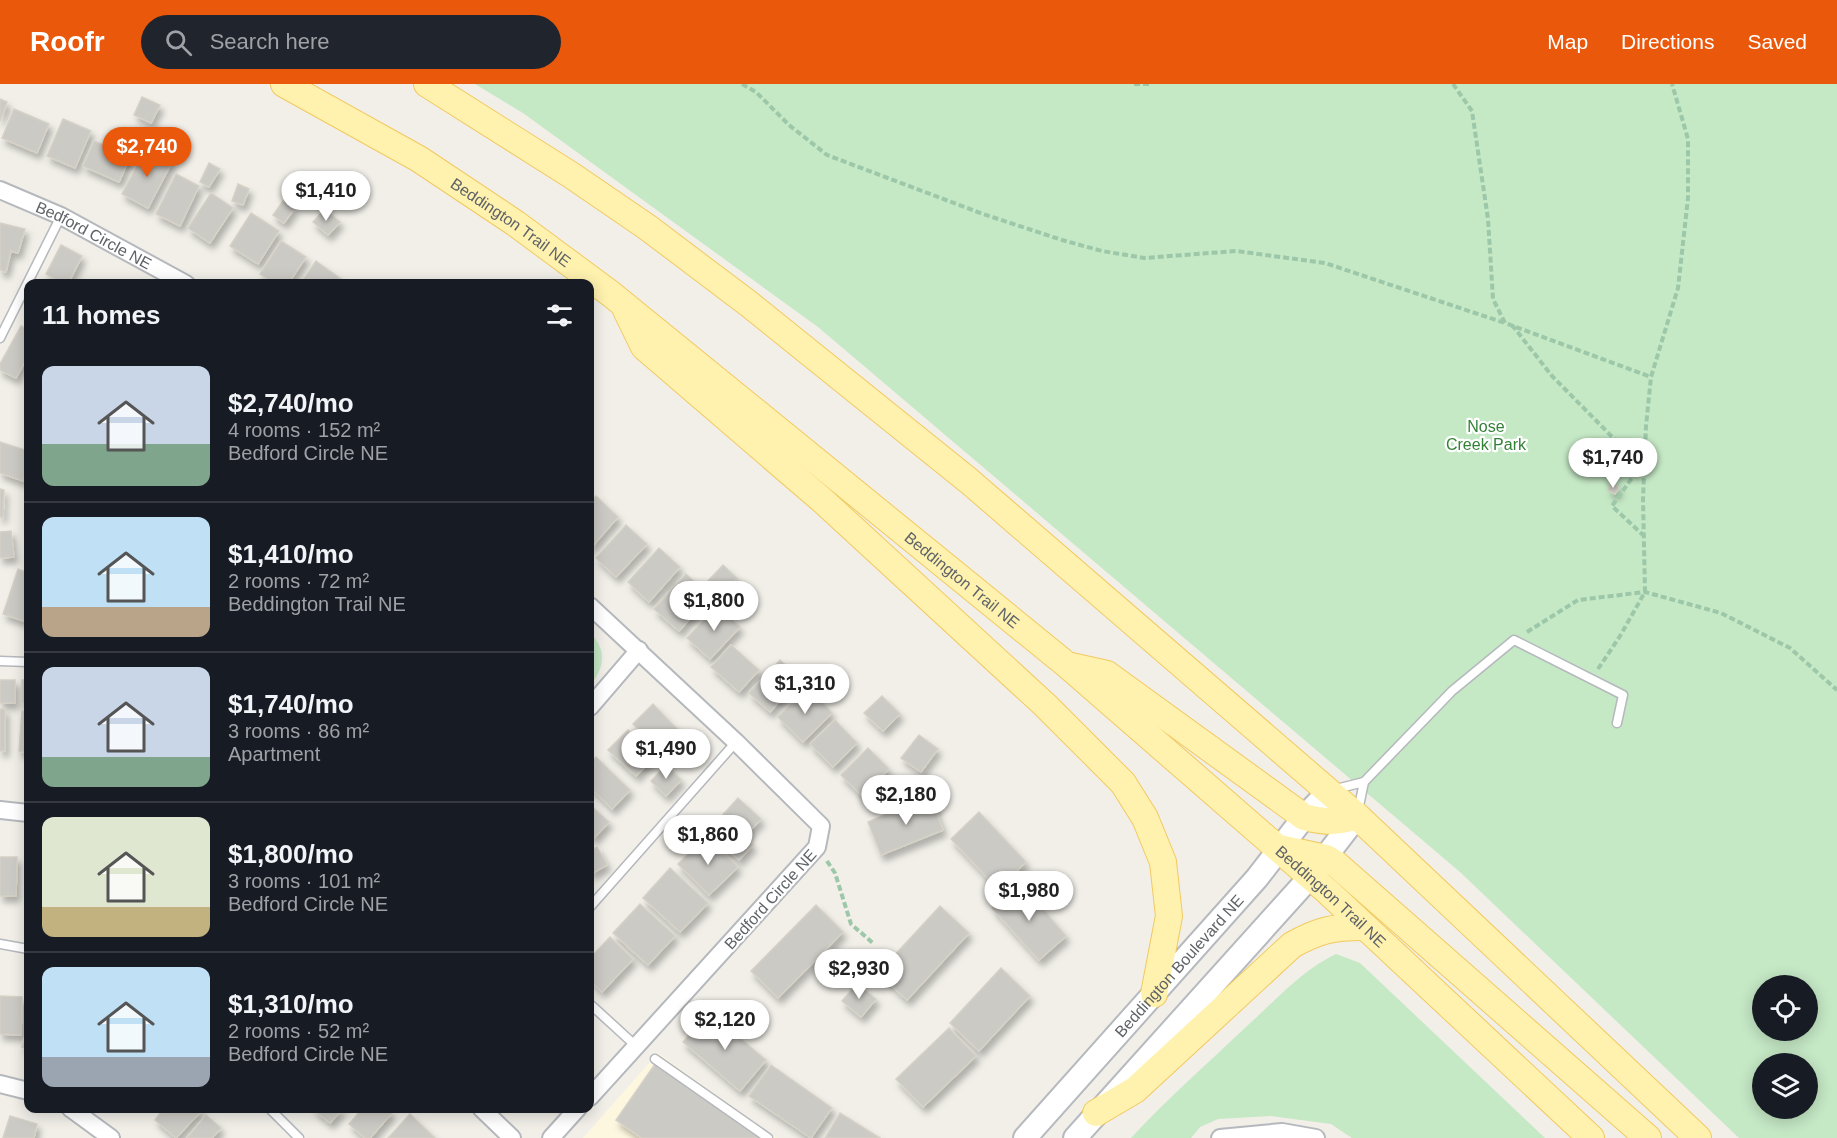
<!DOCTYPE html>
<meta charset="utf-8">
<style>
body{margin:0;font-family:Helvetica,sans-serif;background:#20242c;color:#f1f3f6;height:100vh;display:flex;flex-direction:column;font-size:22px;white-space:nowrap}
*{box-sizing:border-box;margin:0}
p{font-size:20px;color:#9ea1a6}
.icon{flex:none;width:33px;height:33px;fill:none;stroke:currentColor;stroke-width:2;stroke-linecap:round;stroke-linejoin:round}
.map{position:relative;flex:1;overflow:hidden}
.side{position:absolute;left:24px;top:195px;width:570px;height:834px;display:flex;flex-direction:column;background:#171b24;border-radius:12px;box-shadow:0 3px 15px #0003}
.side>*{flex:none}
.buttons{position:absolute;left:1752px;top:891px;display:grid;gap:12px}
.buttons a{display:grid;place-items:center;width:66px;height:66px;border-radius:50%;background:#171b24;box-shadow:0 3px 15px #0003;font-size:30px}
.price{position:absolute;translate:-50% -51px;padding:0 14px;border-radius:21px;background:#fff;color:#222;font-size:20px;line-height:39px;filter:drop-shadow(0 2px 3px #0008)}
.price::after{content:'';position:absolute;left:50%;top:36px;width:18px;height:14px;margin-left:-9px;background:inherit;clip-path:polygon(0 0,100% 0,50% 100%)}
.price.selected{background:#ea580c;color:#fff}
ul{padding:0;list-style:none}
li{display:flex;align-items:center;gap:18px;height:150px;padding:0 18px}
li+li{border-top:2px solid #363941}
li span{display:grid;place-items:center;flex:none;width:168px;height:120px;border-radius:12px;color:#555}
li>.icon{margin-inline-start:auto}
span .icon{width:72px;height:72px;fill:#fffc;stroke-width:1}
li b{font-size:26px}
h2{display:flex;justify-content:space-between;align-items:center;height:72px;padding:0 18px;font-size:26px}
header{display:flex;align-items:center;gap:36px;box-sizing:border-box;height:84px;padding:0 30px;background:#ea580c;color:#fff}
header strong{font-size:28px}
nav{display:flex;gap:33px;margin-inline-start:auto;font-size:21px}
.search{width:420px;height:54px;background:#20242c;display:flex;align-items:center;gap:15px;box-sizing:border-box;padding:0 21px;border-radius:33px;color:#9ea1a6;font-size:22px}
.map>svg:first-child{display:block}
.commercial{fill:#fef7e0}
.green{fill:#c5e8c5;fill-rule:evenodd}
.building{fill:#cccac5;stroke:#d6d1c6;stroke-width:1.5;filter:url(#shadow)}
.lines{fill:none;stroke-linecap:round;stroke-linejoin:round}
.service-casing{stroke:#b5b8bc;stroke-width:11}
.minor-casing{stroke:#b5b8bc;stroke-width:20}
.secondary-casing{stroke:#b6babf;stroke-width:26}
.primary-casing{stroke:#f2c960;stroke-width:28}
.path{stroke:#9cc7a9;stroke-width:4;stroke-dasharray:6 3;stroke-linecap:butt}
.service{stroke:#fff;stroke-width:8}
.minor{stroke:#fff;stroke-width:16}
.secondary{stroke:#fff;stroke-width:22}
.primary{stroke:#fff2af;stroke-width:26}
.labels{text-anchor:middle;stroke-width:4.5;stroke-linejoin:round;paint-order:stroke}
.street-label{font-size:16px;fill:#5f6368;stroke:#fff}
.park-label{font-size:16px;fill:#348238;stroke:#fff}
</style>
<header>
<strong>Roofr</strong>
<div class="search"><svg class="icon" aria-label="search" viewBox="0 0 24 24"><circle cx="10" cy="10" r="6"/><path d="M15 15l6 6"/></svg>Search here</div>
<nav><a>Map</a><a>Directions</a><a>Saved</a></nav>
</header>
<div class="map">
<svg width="1837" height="1054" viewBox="0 0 1837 1054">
<defs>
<filter id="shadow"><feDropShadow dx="3.5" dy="6" stdDeviation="3" flood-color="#0004"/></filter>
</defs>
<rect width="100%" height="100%" fill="#f1efe8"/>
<polygon class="commercial" points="658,969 777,1054 583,1054"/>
<g class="green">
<path d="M475,0H1837V1054H1739L1460,788L818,243L523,29ZM1762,902H1808V946H1762ZM1762,980H1808V1024H1762Z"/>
<path d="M590,549C607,565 605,584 590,601Z"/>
<path d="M1336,870L1360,879L1545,1054H1352L1331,1040L1271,1032L1218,1035L1200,1043L1191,1054H1131C1167,1015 1208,979 1247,942C1275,917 1302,886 1336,870Z"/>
</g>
<g class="building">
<polygon points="142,13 160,21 151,39 134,31"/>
<polygon points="0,15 7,18 0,37"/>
<polygon points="14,25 49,40 37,69 2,54"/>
<polygon points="63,35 91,47 75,84 47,72"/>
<polygon points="94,57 130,73 119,98 83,82"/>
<polygon points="146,65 172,78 148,124 122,110"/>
<polygon points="209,79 220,85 209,103 200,98"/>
<polygon points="176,90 199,102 180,142 156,130"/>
<polygon points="238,100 249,105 243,121 232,117"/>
<polygon points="211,109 233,124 210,159 188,144"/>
<polygon points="283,117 295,124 284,139 273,131"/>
<polygon points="325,125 340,138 328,151 313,138"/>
<polygon points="251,129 279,147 258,180 230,162"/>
<polygon points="0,139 25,145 18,169 11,167 6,188 0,186"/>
<polygon points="281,157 306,173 288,200 275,200 260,190"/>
<polygon points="61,161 82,172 68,200 63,200 46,190"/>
<polygon points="316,177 341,195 338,200 300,200"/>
<polygon points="21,242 28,246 28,272 16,294 0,286 0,280"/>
<polygon points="0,358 28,367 28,381 23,397 0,389"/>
<polygon points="1612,399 1619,404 1615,410 1608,406"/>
<polygon points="0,405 4,406 3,433 0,433"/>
<polygon points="596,412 618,433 590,465 590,419"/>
<polygon points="626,441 647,460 616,493 596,474"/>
<polygon points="11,447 14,473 0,474 0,448"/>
<polygon points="659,464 680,483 649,518 628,498"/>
<polygon points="723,481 737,494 721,511 707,498"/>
<polygon points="18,485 28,489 28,524 24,537 3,530"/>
<polygon points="686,490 710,512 679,547 654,525"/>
<polygon points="717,522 740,543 710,575 687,554"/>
<polygon points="731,561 759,586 739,608 711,583"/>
<polygon points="780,576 800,594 770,628 749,609"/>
<rect x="0" y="596" width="15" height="23"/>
<rect x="22" y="596" width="6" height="23"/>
<polygon points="807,604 832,629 803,658 778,633"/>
<polygon points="882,612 900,630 883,647 864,629"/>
<polygon points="653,620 681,649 661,668 633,640"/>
<rect x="0" y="625" width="5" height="42"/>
<polygon points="22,627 28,627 28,668 19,667"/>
<polygon points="835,636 857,659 833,683 810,660"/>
<polygon points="628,646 655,673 636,692 608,666"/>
<polygon points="919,651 938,665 921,688 901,674"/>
<polygon points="868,664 889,685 862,712 841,691"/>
<polygon points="596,673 630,706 612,725 590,703 590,679"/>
<polygon points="666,681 681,696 666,712 651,697"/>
<polygon points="930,712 943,746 881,771 868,738"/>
<polygon points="738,714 761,735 744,753 753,761 739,776 708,747"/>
<polygon points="590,721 609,738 594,754 590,750"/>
<polygon points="979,728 1026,778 998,805 951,755"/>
<polygon points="707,752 738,783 709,811 678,780"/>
<polygon points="597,763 607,781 591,790 590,767"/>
<polygon points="0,773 17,773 16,812 0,812"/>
<polygon points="670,784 708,819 680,848 643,814"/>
<polygon points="1020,799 1066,852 1039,876 992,824"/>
<polygon points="640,820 675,852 648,881 613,849"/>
<polygon points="816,821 843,848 778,914 751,887"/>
<polygon points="940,822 969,849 907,916 878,889"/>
<polygon points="610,853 633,875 602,908 590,896 590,874"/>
<polygon points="1001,884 1030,912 979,967 950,939"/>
<polygon points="857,900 876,915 861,933 842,917"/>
<polygon points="0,912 22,913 21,951 0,950"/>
<polygon points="709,928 766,976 740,1007 683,958"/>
<polygon points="28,944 28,965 22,963"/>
<polygon points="949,944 976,972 923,1023 896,995"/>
<polygon points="655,980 761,1054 642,1054 616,1036"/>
<polygon points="771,981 832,1024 811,1054 749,1012"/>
<polygon points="164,1024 201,1024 202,1026 176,1054 155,1036"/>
<polygon points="312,1024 343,1024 330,1039"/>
<polygon points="363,1024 386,1024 392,1029 370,1054 365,1054 349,1040"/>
<polygon points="840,1029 880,1054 825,1054"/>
<polygon points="410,1030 435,1054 388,1054"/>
<polygon points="206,1031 221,1044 212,1054 187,1054"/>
<polygon points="10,1032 37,1040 34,1054 3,1054"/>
</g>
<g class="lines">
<g class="service-casing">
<g id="service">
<polyline points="0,254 61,132"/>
<polyline points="0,577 28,578"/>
<polyline points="1332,706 1364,698 1452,607 1514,556 1623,611 1617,639"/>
<polyline points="1358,727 1364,698"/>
<polyline points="590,823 736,658"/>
<polyline points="0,860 28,865"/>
<polyline points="590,920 636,962"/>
<polyline points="655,975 768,1054"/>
<polyline points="269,1024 299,1054"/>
</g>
</g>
<g class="minor-casing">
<g id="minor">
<path id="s1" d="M0,106L61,132L186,200"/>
<polyline points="590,522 736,658 821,742 817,763 590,1013"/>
<polyline points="590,623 639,566"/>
<polyline points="0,726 28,729"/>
<polyline points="0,1000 28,1007"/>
<polyline points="70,1024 111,1054"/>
<polyline points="481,1024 512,1054"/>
<polyline points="551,1054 578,1024"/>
<polyline points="1220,1054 1282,1048 1316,1054"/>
</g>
</g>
<g class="secondary-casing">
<g id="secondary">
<path id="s2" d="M1025,1054L1257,794L1304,733L1329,707"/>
<polyline points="1075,1054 1310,793 1357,732"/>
</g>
</g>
<g class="primary-casing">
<g id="primary">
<path id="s3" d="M284,0L419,75L515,139L611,210L1067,581L1327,807L1591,1054"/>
<polyline points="427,0 571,91 647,143 749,220 969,397 1357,732 1698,1054"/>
<polyline points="626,226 644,263 822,416 1045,621 1123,699 1145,734 1163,778 1169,832 1154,910"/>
<path d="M1071,582L1107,590L1304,733C1324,738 1337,739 1357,732"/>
<polyline points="1279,764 1326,774 1336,780 1648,1054"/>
<path d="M1096,1029L1135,1006L1292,861C1319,846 1333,843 1363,843"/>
</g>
</g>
<g class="path">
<polyline points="742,0 756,8 789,41 827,71 983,130 1062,156 1102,167 1144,174 1236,167 1325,179 1505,239"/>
<polyline points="1134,0 1152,0"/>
<polyline points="1453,0 1472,27 1488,135 1493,215 1505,239 1651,293"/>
<polyline points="1512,241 1552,292 1641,382"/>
<polyline points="1642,380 1612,422 1643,451"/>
<polyline points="1527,548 1578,516 1645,508 1721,529 1790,564 1837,606"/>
<polyline points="1598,585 1620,552 1645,508 1643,415 1646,342 1651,293 1678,204 1688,114 1688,55 1672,0"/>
<polyline points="827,777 835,789 851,840 874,860"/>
</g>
<use href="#service" class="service"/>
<use href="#minor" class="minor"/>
<use href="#secondary" class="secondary"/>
<use href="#primary" class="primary"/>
</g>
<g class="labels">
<g class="street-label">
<text dy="6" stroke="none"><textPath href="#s3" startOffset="266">Beddington Trail NE</textPath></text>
<text dy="6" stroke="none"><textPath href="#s1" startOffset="104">Bedford Circle NE</textPath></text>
<text dy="6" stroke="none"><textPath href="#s3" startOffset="842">Beddington Trail NE</textPath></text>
<text dy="6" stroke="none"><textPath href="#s3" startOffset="1328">Beddington Trail NE</textPath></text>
<text transform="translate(770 815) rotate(-48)" y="6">Bedford Circle NE</text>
<text dy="6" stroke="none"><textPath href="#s2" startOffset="231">Beddington Boulevard NE</textPath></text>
</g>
<g class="park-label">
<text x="1486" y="348">Nose<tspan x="1486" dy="18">Creek Park</tspan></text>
</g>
</g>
</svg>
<div class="buttons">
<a><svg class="icon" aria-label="locate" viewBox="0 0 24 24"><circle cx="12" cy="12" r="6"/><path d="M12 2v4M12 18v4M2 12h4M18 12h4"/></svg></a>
<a><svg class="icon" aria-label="layers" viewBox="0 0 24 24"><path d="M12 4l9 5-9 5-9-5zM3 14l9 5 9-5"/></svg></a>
</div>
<b class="price selected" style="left:147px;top:94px">$2,740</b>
<b class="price" style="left:326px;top:138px">$1,410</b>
<b class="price" style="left:1613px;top:405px">$1,740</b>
<b class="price" style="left:714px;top:548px">$1,800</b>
<b class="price" style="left:805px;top:631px">$1,310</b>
<b class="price" style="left:666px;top:696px">$1,490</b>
<b class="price" style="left:906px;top:742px">$2,180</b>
<b class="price" style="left:708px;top:782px">$1,860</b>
<b class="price" style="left:1029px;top:838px">$1,980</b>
<b class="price" style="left:859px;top:916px">$2,930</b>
<b class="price" style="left:725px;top:967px">$2,120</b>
<section class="side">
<h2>11 homes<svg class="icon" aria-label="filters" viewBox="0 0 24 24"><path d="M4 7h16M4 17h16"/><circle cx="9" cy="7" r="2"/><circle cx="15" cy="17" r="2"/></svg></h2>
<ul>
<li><span style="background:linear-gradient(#c9d6e8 65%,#7fa58c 0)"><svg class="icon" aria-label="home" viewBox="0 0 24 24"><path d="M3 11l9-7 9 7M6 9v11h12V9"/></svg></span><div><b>$2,740/mo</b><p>4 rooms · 152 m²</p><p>Bedford Circle NE</p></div></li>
<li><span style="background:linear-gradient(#bfe0f5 75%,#b9a48a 0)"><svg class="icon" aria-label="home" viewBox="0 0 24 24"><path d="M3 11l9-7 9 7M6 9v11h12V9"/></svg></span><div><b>$1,410/mo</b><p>2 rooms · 72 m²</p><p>Beddington Trail NE</p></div></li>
<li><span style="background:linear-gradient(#c9d6e8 75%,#7fa58c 0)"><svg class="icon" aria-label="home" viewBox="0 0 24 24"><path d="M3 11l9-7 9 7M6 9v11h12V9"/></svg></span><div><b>$1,740/mo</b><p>3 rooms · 86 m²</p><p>Apartment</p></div></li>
<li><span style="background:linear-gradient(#dfe7d0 75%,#c2b280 0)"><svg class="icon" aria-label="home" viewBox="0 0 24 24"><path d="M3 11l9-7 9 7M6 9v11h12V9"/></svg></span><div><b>$1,800/mo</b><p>3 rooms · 101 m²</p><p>Bedford Circle NE</p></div></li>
<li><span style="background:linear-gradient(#bfe0f5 75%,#9aa5b1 0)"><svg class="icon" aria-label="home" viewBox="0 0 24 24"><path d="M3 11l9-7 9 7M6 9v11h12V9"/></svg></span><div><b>$1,310/mo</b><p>2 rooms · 52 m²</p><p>Bedford Circle NE</p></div></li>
</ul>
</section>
</div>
